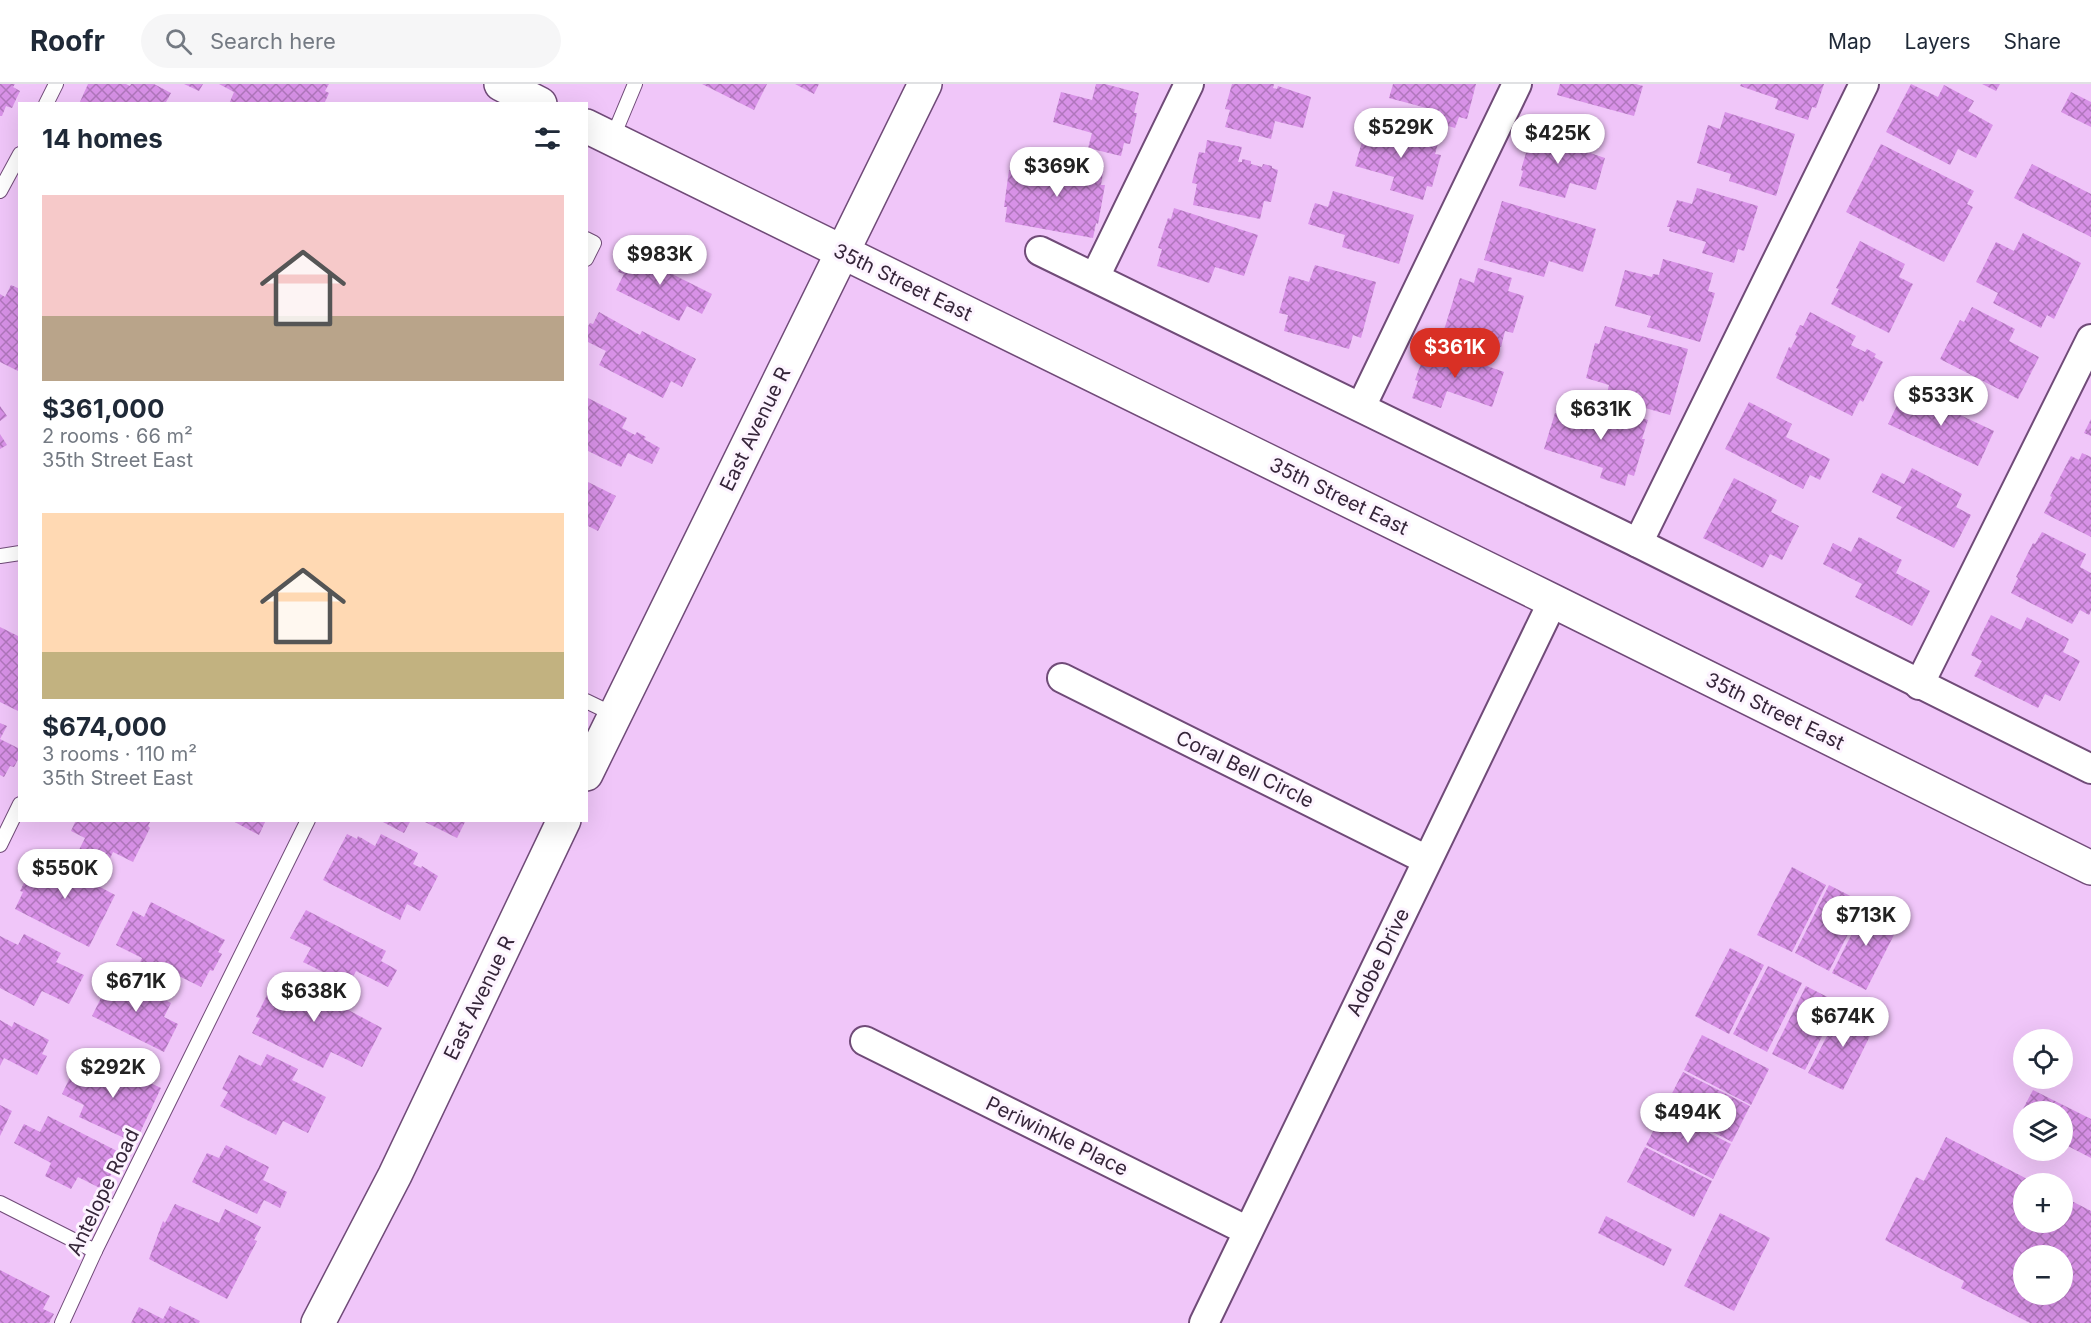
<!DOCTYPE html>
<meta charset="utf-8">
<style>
body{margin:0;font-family:Inter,sans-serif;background:#f6f6f7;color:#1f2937;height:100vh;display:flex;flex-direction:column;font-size:22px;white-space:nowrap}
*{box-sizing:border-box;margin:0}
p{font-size:20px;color:#747a83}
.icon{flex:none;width:33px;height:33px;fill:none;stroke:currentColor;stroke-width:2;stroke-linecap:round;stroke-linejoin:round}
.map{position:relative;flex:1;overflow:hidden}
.panel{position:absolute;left:18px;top:18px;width:570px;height:720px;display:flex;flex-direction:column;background:#fff;border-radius:0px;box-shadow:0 6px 24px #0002}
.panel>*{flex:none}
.buttons{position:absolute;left:2013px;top:945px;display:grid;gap:12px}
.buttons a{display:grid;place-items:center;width:60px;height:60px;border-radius:50%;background:#fff;box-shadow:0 6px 24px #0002;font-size:30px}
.price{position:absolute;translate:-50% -51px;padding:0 14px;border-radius:21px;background:#fff;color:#222;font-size:20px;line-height:39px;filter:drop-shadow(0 2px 3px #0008)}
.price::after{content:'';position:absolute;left:50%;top:36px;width:18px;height:14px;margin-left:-9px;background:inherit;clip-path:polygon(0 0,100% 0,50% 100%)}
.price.current{background:#d93025;color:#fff}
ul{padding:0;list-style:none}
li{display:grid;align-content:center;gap:12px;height:318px;padding:0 24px}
li span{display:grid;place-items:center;height:186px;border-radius:0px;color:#555}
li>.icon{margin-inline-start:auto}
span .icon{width:108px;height:108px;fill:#fffc;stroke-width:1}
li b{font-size:26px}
h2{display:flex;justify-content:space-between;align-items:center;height:72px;padding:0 24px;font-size:26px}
header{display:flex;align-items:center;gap:36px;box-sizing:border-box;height:84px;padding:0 30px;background:#fff;border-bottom:2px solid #e0e1e3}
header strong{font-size:28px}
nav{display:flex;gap:33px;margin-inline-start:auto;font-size:21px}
.search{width:420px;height:54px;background:#f6f6f7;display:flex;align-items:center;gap:15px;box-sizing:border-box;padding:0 21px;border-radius:33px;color:#747a83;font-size:22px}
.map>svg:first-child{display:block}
.building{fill:url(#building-cross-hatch);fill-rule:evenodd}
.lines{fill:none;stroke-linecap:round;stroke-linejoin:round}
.lane-casing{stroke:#704b78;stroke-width:16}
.street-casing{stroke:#704b78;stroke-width:32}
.secondary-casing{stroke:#704b78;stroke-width:36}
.lane{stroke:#fff;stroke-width:14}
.street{stroke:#fff;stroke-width:28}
.secondary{stroke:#fff;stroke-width:33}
.labels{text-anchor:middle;stroke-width:6;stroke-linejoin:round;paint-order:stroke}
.street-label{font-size:20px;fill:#352539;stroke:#fdf4ff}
</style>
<header>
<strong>Roofr</strong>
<div class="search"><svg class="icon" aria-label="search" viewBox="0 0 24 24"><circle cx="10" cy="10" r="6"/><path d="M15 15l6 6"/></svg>Search here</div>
<nav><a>Map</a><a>Layers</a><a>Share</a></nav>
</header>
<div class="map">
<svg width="2091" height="1239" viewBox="0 0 2091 1239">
<defs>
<pattern id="building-cross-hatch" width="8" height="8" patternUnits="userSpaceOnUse" patternTransform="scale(1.5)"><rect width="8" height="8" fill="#d891e7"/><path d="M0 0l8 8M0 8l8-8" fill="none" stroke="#b076bc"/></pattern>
</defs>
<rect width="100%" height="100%" fill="#f0c6f9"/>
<g class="building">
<polygon points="0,0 15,0 13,3 20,7 12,24 6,22 2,32 0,32"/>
<polygon points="88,0 126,0 130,2 131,0 154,0 171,9 166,18 170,20 79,20"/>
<polygon points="184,0 203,0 199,7"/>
<polygon points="219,0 329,0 325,7 329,9 324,20 229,20 234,8"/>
<polygon points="702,0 767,0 754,26"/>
<polygon points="795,0 819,0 814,10"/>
<polygon points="1096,0 1105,0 1139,9 1134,29 1137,29 1130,60 1124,59 1121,72 1088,64 1092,49 1053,38 1061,8 1092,16"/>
<polygon points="1232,0 1274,0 1273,4 1277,5 1278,2 1311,13 1303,44 1275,37 1271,55 1225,43 1230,26 1225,25"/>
<polygon points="1393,0 1476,0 1467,35 1459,33 1455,44 1431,37 1434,26 1389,14"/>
<polygon points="1560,0 1636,0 1643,2 1634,32 1557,11"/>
<polygon points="1741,0 1824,0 1816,24 1812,23 1808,36 1775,25 1778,15 1740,2"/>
<polygon points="1911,0 1938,13 1944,1 1974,17 1968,27 1993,41 1976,74 1958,65 1950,81 1886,48"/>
<polygon points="1982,0 2000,0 1996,7"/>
<polygon points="2071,8 2091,18 2091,43 2061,28"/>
<polygon points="1725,28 1795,50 1776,112 1729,97 1731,90 1697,79 1708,41 1720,45"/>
<polygon points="1378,38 1439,56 1435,70 1441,71 1432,103 1427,102 1423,116 1390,106 1394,93 1355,82 1364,51 1373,54"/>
<polygon points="1539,41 1572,51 1569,65 1590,69 1605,74 1596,106 1570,99 1565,114 1519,102 1523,87 1521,86 1530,55 1535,56"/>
<polygon points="1207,56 1242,63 1238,78 1242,78 1242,75 1251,77 1251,80 1262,83 1263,80 1272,82 1272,84 1278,86 1271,118 1264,117 1260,135 1193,121 1197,100 1192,99 1199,68 1205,69"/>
<polygon points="1881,60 1974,107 1967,120 1973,123 1944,178 1846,128"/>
<polygon points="1054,73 1104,83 1101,101 1105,101 1098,140 1096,139 1093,154 1005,138 1007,123 1004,123 1009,86 1050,94"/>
<polygon points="2032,80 2091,110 2091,153 2014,114"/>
<polygon points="1697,104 1758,122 1744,167 1738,165 1734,179 1702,169 1706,158 1669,147 1670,143 1667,143 1677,116 1692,120"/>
<polygon points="1333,107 1414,131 1399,180 1342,163 1345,151 1308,140 1315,119 1328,123"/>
<polygon points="1502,117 1596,145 1583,188 1549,177 1544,193 1484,176"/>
<polygon points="1174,124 1258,151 1244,192 1215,183 1209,199 1157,182 1162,165 1158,164 1168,134 1171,135"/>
<polygon points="2023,149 2081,179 2054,235 2047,231 2041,244 1993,219 1998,209 1976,198 1996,158 2014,167"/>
<polygon points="1860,157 1905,180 1899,193 1913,200 1889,249 1831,220 1839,205 1836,204"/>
<polygon points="644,164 675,179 670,189 712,210 702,230 687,222 679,237 616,206 624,190 618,188 629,168 640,173"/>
<polygon points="1663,175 1713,189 1708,207 1715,209 1700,258 1647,243 1651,232 1615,222 1625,186 1652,193 1653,190 1659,191"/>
<polygon points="1315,181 1376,198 1361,254 1353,251 1349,265 1284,247 1288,231 1279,229 1289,192 1309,198"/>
<polygon points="1478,184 1512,194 1508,207 1524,212 1513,249 1505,247 1501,263 1444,246 1460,194 1474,199"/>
<polygon points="11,201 20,205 20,288 0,278 0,210 5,213"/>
<polygon points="1972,223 2015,245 2009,257 2039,273 2018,315 1940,275 1960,236 1964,238"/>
<polygon points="599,228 640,251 642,247 696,275 682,303 671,297 663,314 599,281 606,267 586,257 586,245 590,239 593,240"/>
<polygon points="1810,228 1856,252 1851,261 1865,268 1867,265 1876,270 1874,273 1883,278 1863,318 1860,316 1852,332 1776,294 1789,263 1791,264 1797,252 1795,251 1800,241 1803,242"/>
<polygon points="1605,242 1688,265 1670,331 1606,313 1609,301 1586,294 1595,259 1599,260"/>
<polygon points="1428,261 1504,288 1492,323 1447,307 1441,324 1412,314 1418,297 1415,296"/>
<polygon points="1905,305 1994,347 1978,382 1888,340"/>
<polygon points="586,313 627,334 622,344 635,351 637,348 646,353 644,355 660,364 652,380 628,369 621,383 586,366"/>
<polygon points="1588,318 1648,336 1642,355 1645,355 1634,392 1628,390 1625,402 1600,394 1603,384 1544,365 1555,329 1582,337"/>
<polygon points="1749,318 1792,340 1786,353 1830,375 1820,396 1810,391 1803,405 1725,365"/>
<polygon points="0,322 7,332 0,337"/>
<polygon points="2091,335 2091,352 2084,349"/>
<polygon points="0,350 7,361 0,365"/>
<polygon points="2082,369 2091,373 2091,453 2044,429 2052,413 2050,412 2071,372 2079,376"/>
<polygon points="1912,384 1962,410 1956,423 1971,431 1954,464 1896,434 1902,423 1872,408 1882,389 1904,400"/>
<polygon points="1734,394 1777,416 1771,428 1799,442 1782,476 1770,470 1763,484 1703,454"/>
<polygon points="586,397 616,412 598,447 586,441"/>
<polygon points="2042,448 2086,470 2080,483 2091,489 2091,527 2089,531 2080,526 2072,540 2011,509 2018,494 2016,493 2033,459 2035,460"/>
<polygon points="1859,453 1902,476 1896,489 1930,507 1912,542 1855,513 1862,500 1823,480 1833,459 1851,468"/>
<polygon points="1991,531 2021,546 2027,533 2069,555 2063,568 2080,577 2060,617 2045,610 2038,624 1974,592 1982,577 1971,571"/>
<polygon points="0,543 20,553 20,628 0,618"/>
<polygon points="0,639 7,642 0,655 20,665 20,672 14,683 10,682 4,693 0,691"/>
<polygon points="76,736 151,736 148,742 150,744 133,778 113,768 106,783 104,782 101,787 75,774 85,754 71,747"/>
<polygon points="231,736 266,736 259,751"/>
<polygon points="379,736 411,736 404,749"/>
<polygon points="421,736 466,736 457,754"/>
<polygon points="347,750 357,755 358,752 375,762 381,750 418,769 413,780 421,784 422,782 438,792 420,827 407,820 400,836 323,796"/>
<polygon points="59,771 91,787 87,796 115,811 89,863 15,825 23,808 20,807 28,791 31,792 40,775 53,782"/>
<polygon points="1792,783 1826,801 1792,868 1757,851"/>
<polygon points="1829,801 1864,819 1829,887 1795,869"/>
<polygon points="151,818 225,856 218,868 222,870 213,887 210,886 201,903 177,891 170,905 136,887 142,874 116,861 133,827 144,833"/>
<polygon points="1867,820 1901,837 1866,906 1832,889"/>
<polygon points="306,826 386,867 381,877 397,886 388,903 356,887 349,901 303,878 311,864 290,854"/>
<polygon points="24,850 61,869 56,878 84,891 69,920 42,907 34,922 0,904 0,852 18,861"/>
<polygon points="1730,864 1764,881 1729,950 1695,932"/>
<polygon points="1768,882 1802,899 1767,968 1733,950"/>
<polygon points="297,889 341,911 337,920 382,944 362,983 331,968 323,984 252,949 260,934 256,933 277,891 292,898"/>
<polygon points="114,890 171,919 164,933 178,940 164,968 92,932 102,912 98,910 101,905 105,907"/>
<polygon points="1806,902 1839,919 1805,986 1772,970"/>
<polygon points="1843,921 1877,938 1843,1006 1808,989"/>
<polygon points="0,936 12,943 14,938 49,956 42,970 47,972 37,991 4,974 0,982"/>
<polygon points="1702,951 1769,985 1751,1021 1684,986"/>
<polygon points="267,970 298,985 292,996 326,1013 308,1049 283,1037 276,1051 220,1022 228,1008 222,1005 239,971 261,982"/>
<polygon points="102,976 161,1004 135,1059 79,1033 84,1021 62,1010 75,983 95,992"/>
<polygon points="1683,988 1750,1022 1732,1058 1665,1023"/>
<polygon points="2033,1006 2091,1035 2091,1074 2062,1059 2062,1028 2024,1028 2024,1039 2017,1036"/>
<polygon points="0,1021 12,1027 0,1052"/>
<polygon points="1664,1026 1731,1060 1713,1095 1646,1061"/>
<polygon points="48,1032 121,1069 104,1106 78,1093 71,1105 45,1092 51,1079 14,1059 24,1040 40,1048"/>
<path d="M1946,1053L2037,1100H2024V1138H2062V1112L2091,1127V1239H2030L1961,1204L1964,1197L1885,1156L1916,1093L1924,1097ZM2024,1172H2062V1210H2024Z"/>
<polygon points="226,1061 269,1083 263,1096 287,1108 280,1124 264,1116 257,1130 192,1098 207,1069 219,1074"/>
<polygon points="1645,1063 1712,1097 1694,1133 1627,1098"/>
<polygon points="175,1120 219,1139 225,1125 261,1143 254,1156 257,1157 227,1215 149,1175 163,1137 165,1139"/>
<polygon points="1720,1129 1770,1154 1734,1227 1684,1202"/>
<polygon points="1606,1132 1672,1165 1664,1182 1598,1149"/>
<polygon points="0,1186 50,1212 43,1225 54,1230 49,1239 0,1239"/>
<polygon points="170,1222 200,1237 199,1239 131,1239 139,1223 163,1235"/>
</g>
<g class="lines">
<g class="lane-casing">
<g id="lane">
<polyline points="46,20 56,0"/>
<polyline points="612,55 635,0"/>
<polyline points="0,107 20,70"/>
<polyline points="586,155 594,159 586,175"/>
<polyline points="0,472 20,469"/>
<polyline points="586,617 615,631"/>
<polyline points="0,761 20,720"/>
<polyline points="0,1119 95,1167"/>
<polyline points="62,1239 95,1167 308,736"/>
</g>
</g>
<g class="street-casing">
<g id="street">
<polyline points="1040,167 1638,459 2091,685"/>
<polyline points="1095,193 1189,0"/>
<polyline points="1361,323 1517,0"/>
<polyline points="1638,459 1864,0"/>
<polyline points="1062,594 1427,776"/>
<polyline points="1919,601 2091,255"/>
<polyline points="865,957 1248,1147"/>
<polyline points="1204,1239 1553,517"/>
</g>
</g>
<g class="secondary-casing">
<g id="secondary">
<polyline points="501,0 540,20"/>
<polyline points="586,42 1553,517 2091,784"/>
<polyline points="586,690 925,0"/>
<polyline points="318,1239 395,1091 564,736"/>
</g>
</g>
<use href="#lane" class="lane"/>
<use href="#street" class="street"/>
<use href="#secondary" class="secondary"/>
</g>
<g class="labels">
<g class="street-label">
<text transform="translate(903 198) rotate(26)" y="7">35th Street East</text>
<text transform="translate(755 345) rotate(-64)" y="7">East Avenue R</text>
<text transform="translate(1339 412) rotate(26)" y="7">35th Street East</text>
<text transform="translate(1775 627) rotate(26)" y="7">35th Street East</text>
<text transform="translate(1245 685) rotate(26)" y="7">Coral Bell Circle</text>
<text transform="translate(1378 878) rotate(-64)" y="7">Adobe Drive</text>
<text transform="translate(479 914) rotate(-64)" y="7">East Avenue R</text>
<text transform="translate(1057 1052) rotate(26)" y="7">Periwinkle Place</text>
<text transform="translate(103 1108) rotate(-64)" y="7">Antelope Road</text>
</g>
</g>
</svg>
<div class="buttons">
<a><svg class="icon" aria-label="locate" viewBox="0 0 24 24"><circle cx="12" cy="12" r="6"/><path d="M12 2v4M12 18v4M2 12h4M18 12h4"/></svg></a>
<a><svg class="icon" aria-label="layers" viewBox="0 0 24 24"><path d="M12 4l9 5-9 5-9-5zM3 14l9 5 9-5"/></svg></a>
<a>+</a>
<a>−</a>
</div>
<b class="price" style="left:1401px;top:75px">$529K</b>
<b class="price" style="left:1558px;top:81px">$425K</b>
<b class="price" style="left:1057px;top:114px">$369K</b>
<b class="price" style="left:660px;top:202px">$983K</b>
<b class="price current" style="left:1455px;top:295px">$361K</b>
<b class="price" style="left:1941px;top:343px">$533K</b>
<b class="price" style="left:1601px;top:357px">$631K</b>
<b class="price" style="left:65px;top:816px">$550K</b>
<b class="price" style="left:1866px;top:863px">$713K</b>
<b class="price" style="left:136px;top:929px">$671K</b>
<b class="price" style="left:314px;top:939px">$638K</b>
<b class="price" style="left:1843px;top:964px">$674K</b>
<b class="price" style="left:113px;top:1015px">$292K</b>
<b class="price" style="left:1688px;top:1060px">$494K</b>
<section class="panel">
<h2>14 homes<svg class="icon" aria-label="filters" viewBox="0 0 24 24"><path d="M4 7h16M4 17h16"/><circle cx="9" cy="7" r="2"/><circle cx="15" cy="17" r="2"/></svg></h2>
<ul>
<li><span style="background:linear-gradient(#f6c9c9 65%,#b9a48a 0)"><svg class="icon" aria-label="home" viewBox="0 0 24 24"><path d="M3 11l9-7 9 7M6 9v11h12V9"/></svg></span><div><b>$361,000</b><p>2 rooms · 66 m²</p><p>35th Street East</p></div></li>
<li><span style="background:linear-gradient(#ffd9b3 75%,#c2b280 0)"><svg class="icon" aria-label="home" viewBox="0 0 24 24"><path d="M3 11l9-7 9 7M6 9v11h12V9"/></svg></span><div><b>$674,000</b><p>3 rooms · 110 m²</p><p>35th Street East</p></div></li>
</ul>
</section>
</div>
